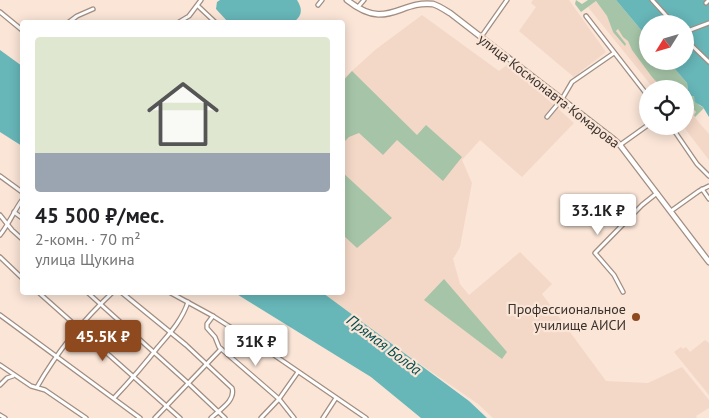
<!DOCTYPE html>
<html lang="ru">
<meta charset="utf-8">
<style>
body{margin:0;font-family:"PT Sans",sans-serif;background:#f6f6f6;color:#202124;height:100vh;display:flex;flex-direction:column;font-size:19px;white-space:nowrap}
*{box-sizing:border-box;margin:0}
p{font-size:16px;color:#757577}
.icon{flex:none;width:28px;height:28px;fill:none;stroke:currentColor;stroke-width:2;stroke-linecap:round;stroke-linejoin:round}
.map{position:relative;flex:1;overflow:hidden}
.details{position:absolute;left:20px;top:20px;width:325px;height:275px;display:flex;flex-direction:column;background:#fff;border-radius:5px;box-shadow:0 2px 12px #0003}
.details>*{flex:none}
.needle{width:32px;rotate:233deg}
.fabs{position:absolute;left:639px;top:15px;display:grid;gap:10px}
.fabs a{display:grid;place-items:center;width:55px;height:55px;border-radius:50%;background:#fff;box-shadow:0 2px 12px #0003;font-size:25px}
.price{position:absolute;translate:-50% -42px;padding:0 11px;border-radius:5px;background:#fff;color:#222;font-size:16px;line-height:32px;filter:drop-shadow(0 1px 2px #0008)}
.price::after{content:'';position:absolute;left:50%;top:30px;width:15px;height:11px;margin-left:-8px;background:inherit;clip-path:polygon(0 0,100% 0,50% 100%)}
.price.on{background:#8e491f;color:#fff}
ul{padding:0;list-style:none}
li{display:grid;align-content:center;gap:10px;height:265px;padding:0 15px}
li+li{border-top:1px solid #e0e0e0}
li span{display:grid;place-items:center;height:155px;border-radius:5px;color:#555}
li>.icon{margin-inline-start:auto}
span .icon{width:90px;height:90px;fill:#fffc;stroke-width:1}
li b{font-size:21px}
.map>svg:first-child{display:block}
.built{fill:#f4d8c7}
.green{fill:#a6c5a8}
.water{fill:#67b6b8}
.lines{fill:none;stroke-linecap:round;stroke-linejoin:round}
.minor-casing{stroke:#a18e82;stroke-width:5.5}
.major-casing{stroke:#a18e82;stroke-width:7}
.minor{stroke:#fff;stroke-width:3}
.major{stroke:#fff;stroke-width:4.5}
.poi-dot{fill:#8e491f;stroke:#fae5d7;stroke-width:2}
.labels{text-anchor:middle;stroke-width:4.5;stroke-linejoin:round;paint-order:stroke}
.street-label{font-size:14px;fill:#3a322d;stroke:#fae5d7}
.poi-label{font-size:14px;fill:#3a322d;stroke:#fae5d7;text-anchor:end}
.water-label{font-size:15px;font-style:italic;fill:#024e50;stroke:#fae5d7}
</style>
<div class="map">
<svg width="709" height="418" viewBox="0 0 709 418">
<rect width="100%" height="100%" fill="#fae5d7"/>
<g class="built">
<polygon points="533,0 569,0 606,52 580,72 575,78 519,31 536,7 531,3"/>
<polygon points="596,1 607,16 613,32 617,33 616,29 618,29 623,36 628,41 632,50 652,77 663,89 654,89 588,7"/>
<polygon points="422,15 499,71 508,64 574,123 522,177 480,140 462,160 472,183 460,247 453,259 460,284 469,295 520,252 552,284 542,294 606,381 648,383 682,367 709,400 709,408 696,416 697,418 493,418 478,404 317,293 342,292 343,79 375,50"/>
<polygon points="685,91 690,105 696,112 694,115 696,119 709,134 709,160 683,126 685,126"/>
<polygon points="705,340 709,343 709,395 674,352 681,347 683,349 686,347 690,352"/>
</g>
<g class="green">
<path d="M576,0L582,4L588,0H616L647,37L648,61H668L687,83L688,91L694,96L699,105L704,108L695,117L694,115L696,112L690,105L685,89C678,85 671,89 663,89L652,77L632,50L628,41L623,37L618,29L616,31L626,44L625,46L613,32L607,16L596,1L581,12L575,4Z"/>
<polygon points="352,71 417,135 426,125 462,157 443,181 397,140 383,155 359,133 349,137 343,143 343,81"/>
<polygon points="342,172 392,218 357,248 343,235"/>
<polygon points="444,279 507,352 502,359 424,300"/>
</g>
<g class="water">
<path d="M220,0H297C303,10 302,15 294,22H228L216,9L217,2Z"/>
<polygon points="616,0 709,0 709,117 703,107 695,102 694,96 691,96 688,91 687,83 668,61 685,61 685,24 648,24 647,37"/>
<polygon points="0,50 22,66 22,146 0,132"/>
<polygon points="235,293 323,293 469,401 487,418 421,418 371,377"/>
</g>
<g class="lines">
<g class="minor-casing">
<g id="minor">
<polyline points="652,0 674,24"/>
<polyline points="706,3 709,0"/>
<polyline points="318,5 322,0"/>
<polyline points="198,6 215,22"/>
<polyline points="358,7 364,0"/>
<polyline points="0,12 22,30"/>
<polyline points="586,16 648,96"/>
<polyline points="69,22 77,16 93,9"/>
<polyline points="179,22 189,16 201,0"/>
<polyline points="685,32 709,23"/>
<polyline points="481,37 507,0"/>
<polyline points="685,39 709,62"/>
<polyline points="547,117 562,99 572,82 614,53"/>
<polyline points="671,126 697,164 709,176"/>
<polyline points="620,145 648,125"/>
<polyline points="0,176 22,192"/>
<polyline points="702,189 709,199"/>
<polyline points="671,211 699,191 709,186"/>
<polyline points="14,212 22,218"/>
<polyline points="0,215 12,230 22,239"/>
<path d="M0,235C9,224 14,211 22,200"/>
<polyline points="0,257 22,278"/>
<polyline points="38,292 180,418"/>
<polyline points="87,292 188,383 225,418"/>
<path d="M121,292L186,345L232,388C236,401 219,410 211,418"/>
<polyline points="169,292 213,316 274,355 366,418"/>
<polyline points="623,292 614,275 595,253 642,205 657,193"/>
<polyline points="0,315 140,418"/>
<polyline points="213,316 207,324 207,328 215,337 219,347 279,399 294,418"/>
<polyline points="0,365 31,386 45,390 86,418"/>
<polyline points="0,385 7,378 13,376"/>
<path d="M37,387C57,352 83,320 113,292"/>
<path d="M114,398C130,381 144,365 158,347C170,333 182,320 188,302"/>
<polyline points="0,415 5,418"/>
<polyline points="155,418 221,349"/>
<polyline points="261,418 279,399 298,372"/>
<polyline points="323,418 336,398"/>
</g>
</g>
<g class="major-casing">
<path id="major" d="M347,0C387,32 399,0 433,4C439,6 445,10 450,13L612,138L620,145L709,262"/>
</g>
<use href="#minor" class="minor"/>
<use href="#major" class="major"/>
</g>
<circle class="poi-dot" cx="636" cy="317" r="5"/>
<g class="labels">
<g class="street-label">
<text transform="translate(549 91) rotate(38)" y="5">улица Космонавта Комарова</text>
</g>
<g class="poi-label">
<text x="626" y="314">Профессиональное<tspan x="626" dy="16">училище АИСИ</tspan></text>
</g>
<g class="water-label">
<text transform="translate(384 345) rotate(37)" y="5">Прямая Болда</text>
</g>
</g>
</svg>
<div class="fabs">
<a><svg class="needle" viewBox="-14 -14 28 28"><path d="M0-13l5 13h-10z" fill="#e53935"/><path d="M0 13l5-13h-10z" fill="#757577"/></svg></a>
<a><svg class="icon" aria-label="locate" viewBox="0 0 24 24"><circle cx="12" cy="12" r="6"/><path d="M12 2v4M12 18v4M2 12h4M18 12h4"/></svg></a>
</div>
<b class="price" style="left:598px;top:236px">33.1K ₽</b>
<b class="price on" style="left:103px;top:362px">45.5K ₽</b>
<b class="price" style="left:256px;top:367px">31K ₽</b>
<section class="details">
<ul>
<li><span style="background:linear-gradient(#dfe7d0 75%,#9aa5b1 0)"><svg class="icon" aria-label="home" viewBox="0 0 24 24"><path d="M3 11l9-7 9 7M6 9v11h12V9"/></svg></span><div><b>45 500 ₽/мес.</b><p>2-комн. · 70 m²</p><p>улица Щукина</p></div></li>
</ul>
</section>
</div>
